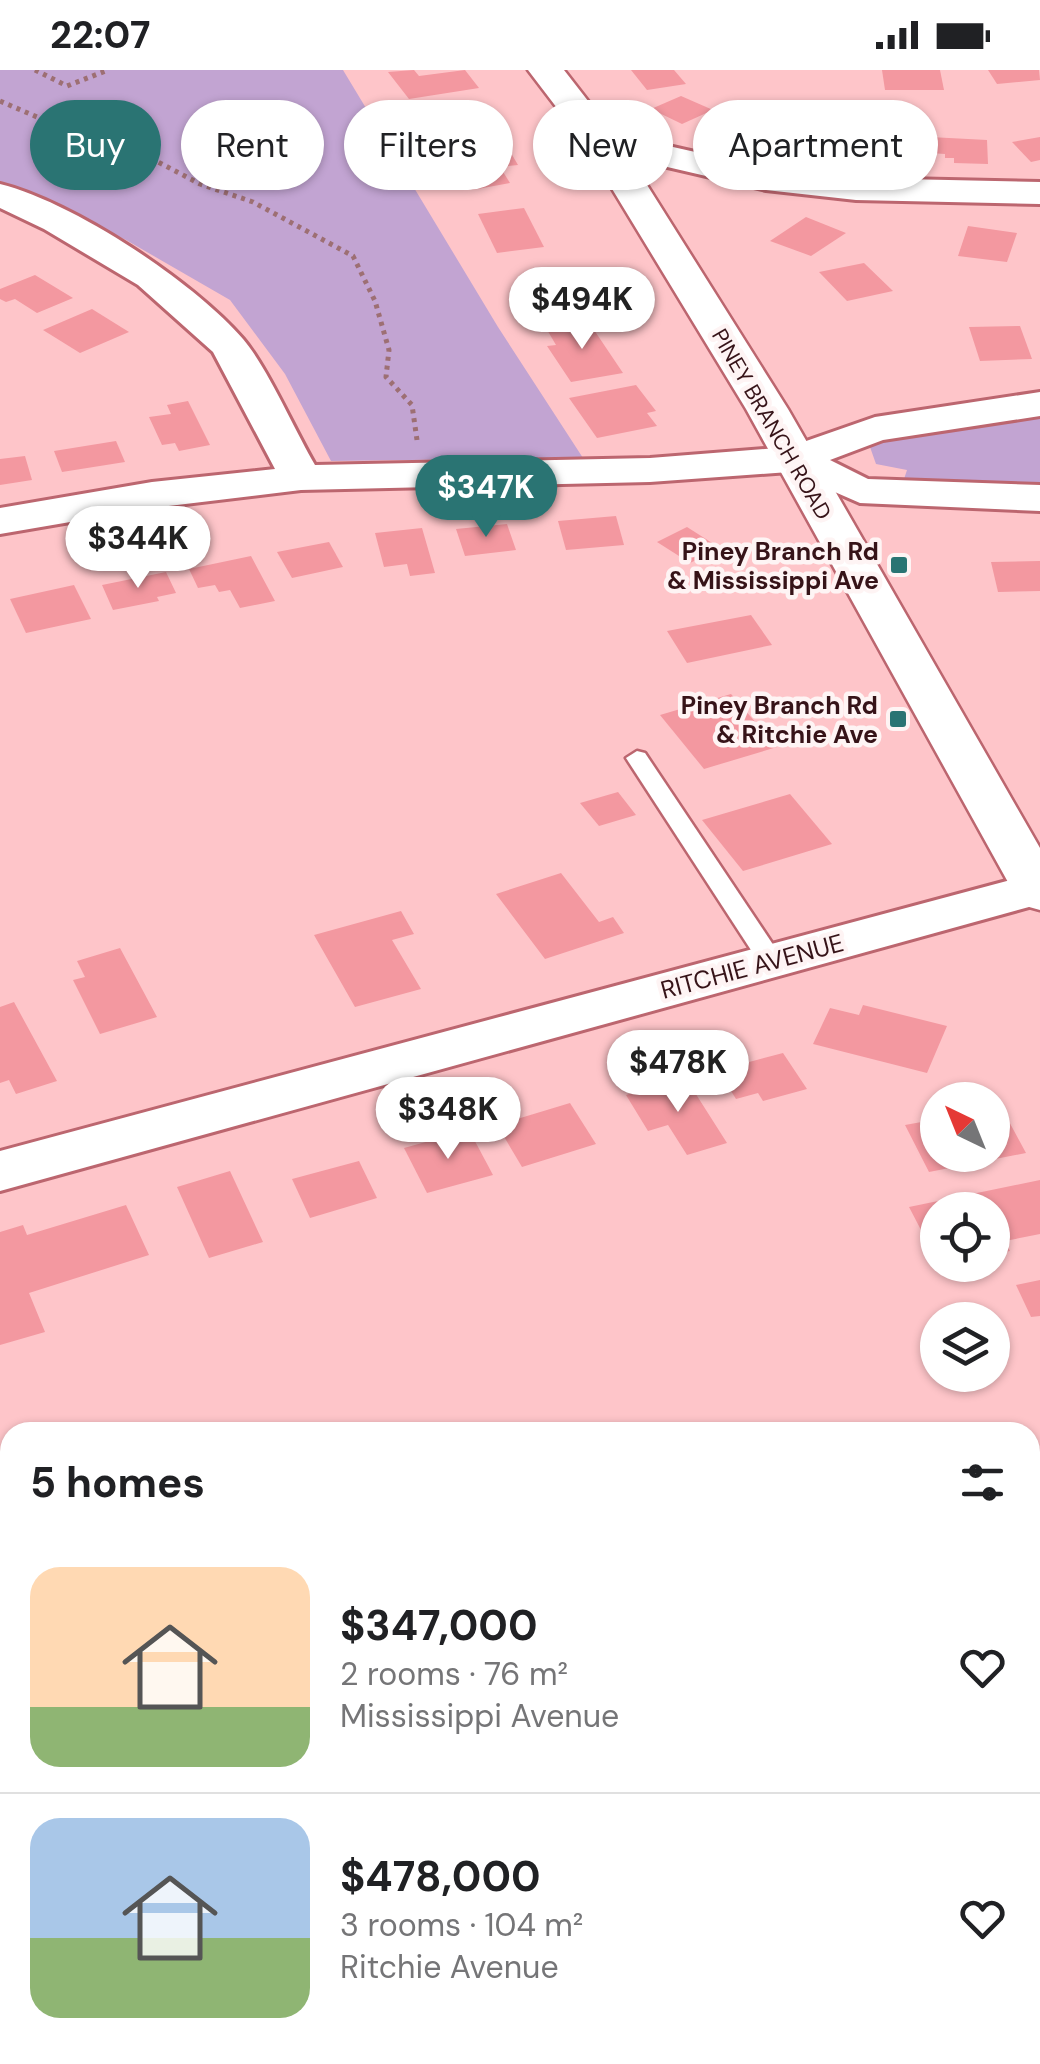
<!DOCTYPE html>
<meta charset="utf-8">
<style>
body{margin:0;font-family:"DM Sans",sans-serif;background:#f2f2f2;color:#202124;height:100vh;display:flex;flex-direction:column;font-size:38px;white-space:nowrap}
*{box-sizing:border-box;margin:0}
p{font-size:32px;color:#757577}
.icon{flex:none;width:55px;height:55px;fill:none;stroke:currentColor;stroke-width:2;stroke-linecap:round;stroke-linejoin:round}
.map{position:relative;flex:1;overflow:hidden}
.details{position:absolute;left:0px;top:1352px;width:1040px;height:642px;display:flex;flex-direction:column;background:#fff;border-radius:30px 30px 0 0;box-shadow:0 2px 8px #0004}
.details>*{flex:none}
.guide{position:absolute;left:30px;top:30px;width:980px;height:90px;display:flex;gap:20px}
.needle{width:65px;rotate:317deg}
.fabs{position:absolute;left:920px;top:1012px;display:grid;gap:20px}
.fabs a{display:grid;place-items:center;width:90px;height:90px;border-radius:50%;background:#fff;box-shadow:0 2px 8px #0004;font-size:50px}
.price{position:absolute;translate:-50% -85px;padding:0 22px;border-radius:35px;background:#fff;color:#222;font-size:32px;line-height:65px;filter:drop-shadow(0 2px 5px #0008)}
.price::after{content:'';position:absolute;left:50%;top:60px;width:30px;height:22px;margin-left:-15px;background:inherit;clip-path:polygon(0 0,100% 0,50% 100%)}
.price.on{background:#2a7473;color:#fff}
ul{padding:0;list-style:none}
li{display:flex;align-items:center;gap:30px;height:250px;padding:0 30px}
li+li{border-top:2px solid #e0e0e0}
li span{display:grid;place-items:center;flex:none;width:280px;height:200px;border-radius:30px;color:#555}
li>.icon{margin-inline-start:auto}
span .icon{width:120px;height:120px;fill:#fffc;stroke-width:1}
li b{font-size:42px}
h2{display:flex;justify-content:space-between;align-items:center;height:120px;padding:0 30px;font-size:42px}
.pill{padding:0 35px;border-radius:45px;background:#fff;box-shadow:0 2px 8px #0004;font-size:35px;line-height:90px}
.pill.on{background:#2a7473;color:#fff}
.status{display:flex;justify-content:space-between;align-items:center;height:70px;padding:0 50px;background:#fff;direction:ltr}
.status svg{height:28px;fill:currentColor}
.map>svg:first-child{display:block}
.green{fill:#c2a4d2}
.building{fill:#f398a0}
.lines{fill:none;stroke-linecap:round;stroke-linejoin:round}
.service-casing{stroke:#bc666f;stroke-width:5}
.minor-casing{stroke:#bc666f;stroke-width:6}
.secondary-casing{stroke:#bc666f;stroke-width:5}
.path{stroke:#9d6f73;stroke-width:5;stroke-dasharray:4 5;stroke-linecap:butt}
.service{fill:#fff;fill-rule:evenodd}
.minor{fill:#fff;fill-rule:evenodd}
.secondary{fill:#fff;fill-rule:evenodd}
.poi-dot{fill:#2a7473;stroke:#fef4f4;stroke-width:4}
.labels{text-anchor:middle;stroke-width:9;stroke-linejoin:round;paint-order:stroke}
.far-street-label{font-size:22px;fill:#361318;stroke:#fef4f4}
.poi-label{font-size:25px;font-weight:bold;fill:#361318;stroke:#fef4f4;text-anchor:end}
.street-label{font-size:25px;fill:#361318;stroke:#fef4f4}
</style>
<div class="status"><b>22:07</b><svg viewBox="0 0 49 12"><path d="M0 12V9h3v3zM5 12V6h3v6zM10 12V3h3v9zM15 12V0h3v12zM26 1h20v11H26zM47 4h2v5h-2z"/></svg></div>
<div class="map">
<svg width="1040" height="1994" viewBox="0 0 1040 1994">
<rect width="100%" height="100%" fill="#fec5c9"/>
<g class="green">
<polygon points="0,0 343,0 498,257 583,388 331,391 285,304 230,230 126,170 0,111"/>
<polygon points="1040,337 1040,415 904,409 907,400 876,394 870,377 878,362"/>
</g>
<g class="building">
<polygon points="414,0 419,6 465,0 479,18 409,29 388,2"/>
<polygon points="631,0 674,0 686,14 647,20"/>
<polygon points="882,0 940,0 944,20 885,20"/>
<polygon points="988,0 1039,0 1040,10 997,14"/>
<polygon points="681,26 713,40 682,54 651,39"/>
<polygon points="491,45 507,72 462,78 447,51"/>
<polygon points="759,46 810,55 794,79 742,70"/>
<polygon points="844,62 900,68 894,88 835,86"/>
<polygon points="930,67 987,70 988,94 954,93 954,88 945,88 945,84 930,83"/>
<polygon points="1040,67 1040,90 1031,92 1012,72"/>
<polygon points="511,83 518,95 500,97 510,113 472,120 452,94"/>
<polygon points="524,138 544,177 497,183 478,144"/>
<polygon points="806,147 846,163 811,186 770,171"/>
<polygon points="968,156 1017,163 1007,192 958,186"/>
<polygon points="864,193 893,221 847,231 819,202"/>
<polygon points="539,200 545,209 560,206 575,230 565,231 570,240 535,246 514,212 528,210 523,202"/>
<polygon points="35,205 73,228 37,243 15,229 6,232 0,229 0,219"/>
<polygon points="92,239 129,262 80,283 43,260"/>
<polygon points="588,251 623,303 571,312 547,276 556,275 546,258"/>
<polygon points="1020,256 1032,289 980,291 969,257"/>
<polygon points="636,315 656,341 647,343 657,356 597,368 569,328"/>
<polygon points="188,331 210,375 179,381 175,373 162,375 149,347 171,344 167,335"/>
<polygon points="116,371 125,392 62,402 54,381"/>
<polygon points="25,386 32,410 0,415 0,389"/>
<polygon points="616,446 624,475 566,480 558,451"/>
<polygon points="507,454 516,480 465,486 456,459"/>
<polygon points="687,457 720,478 690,493 657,472"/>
<polygon points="422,458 435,503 410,506 407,494 384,497 375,463"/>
<polygon points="329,472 343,497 292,508 277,482"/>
<polygon points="251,486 275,531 240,538 230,520 219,522 215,515 198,518 189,499"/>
<polygon points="1040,491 1040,521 998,522 991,492"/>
<polygon points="166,502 176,523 157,527 159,531 113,540 102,515"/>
<polygon points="74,515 91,549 26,563 10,529"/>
<polygon points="751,545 772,575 687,593 667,561"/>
<polygon points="731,624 777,677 704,699 660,645"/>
<polygon points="618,722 636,745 599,756 580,733"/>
<polygon points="790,724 832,774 743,801 702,750"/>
<polygon points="561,803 599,852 613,847 624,863 545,889 496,824"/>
<polygon points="401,841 414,864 392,870 421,919 355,937 314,865"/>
<polygon points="120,878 157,947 100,964 73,910 85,907 77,891"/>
<polygon points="14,932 57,1011 16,1024 9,1010 0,1013 0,937"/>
<polygon points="863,935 947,956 927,1003 813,974 830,938 859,945"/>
<polygon points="783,983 807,1019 763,1031 758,1023 736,1029 721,1005 740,999 738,995"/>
<polygon points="685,1007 727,1073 687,1085 668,1055 648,1061 626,1025"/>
<polygon points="570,1033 596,1074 522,1097 497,1055"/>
<polygon points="999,1033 1026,1083 929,1102 905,1055 938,1049 938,1085 992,1085 992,1034"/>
<polygon points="469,1060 493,1105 427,1123 404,1078"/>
<polygon points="359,1091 377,1128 310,1148 292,1109"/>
<polygon points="230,1101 263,1172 209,1188 177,1117"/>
<polygon points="1040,1110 1040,1164 1005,1171 1010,1181 992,1185 992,1140 938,1140 938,1182 933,1183 909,1137"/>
<polygon points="126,1135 149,1185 29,1223 45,1262 0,1275 0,1162 23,1155 27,1165"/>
<polygon points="1040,1210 1040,1246 1031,1247 1016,1215"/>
<polygon points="10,1555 10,1692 0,1696 0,1558"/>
<polygon points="1035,1872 1040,1891 1040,1974 1030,1975 1030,1873"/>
<polygon points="12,1985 185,1985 185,1990 147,1994 12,1994"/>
<polygon points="307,1985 363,1985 363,1988 308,1993"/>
<polygon points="598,1985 683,1985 685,1994 598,1994"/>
<polygon points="774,1985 836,1985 837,1994 759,1994 758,1986"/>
</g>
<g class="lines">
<g class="service-casing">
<g id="service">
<polygon points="637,681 645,683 780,885 783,891 780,897 762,897 626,688"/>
<rect x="246" y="1985" width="34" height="9"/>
</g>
</g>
<g class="minor-casing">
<g id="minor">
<polygon points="602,61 766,98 856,108 1040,112 1040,134 856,130 766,120 590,79 584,72 590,65"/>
<path d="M0,114C73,132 194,212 243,269C267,297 295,361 315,395L650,388L789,377L875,347L1040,322V346L883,370L830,390L868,409L1040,415V441L860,433L789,402L650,412L301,420L152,438L0,464V438L152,412L275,399L213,282L138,215L44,159L0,138Z"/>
<polygon points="1040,802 1040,834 0,1121 0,1081"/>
<polygon points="1040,1698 1040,1756 1030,1757 1030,1699"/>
<rect x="0" y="1773" width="10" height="60"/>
</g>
</g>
<g class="secondary-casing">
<polygon id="secondary" points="528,0 564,0 620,72 788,339 1040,778 1040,840 1022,835 1014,823 746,339 586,76"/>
</g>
<g class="path">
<polyline points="35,0 67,16 108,0"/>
<polyline points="0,31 60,57 120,72 200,114 253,132 353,186 375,231 389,280 386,307 412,335 417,370"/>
</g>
<use href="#service" class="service"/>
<use href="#minor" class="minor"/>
<use href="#secondary" class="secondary"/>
</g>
<g class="poi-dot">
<rect x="889" y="485" width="20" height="20" rx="5"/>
<rect x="888" y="639" width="20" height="20" rx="5"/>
</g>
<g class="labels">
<g class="far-street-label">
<text transform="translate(772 354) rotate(60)" y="8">PINEY BRANCH ROAD</text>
</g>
<g class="poi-label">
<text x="879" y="490">Piney Branch Rd<tspan x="879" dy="29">&amp; Mississippi Ave</tspan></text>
<text x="878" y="644">Piney Branch Rd<tspan x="878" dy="29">&amp; Ritchie Ave</tspan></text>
</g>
<g class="street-label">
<text transform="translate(752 896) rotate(-15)" y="9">RITCHIE AVENUE</text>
</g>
</g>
</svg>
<div class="fabs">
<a><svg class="needle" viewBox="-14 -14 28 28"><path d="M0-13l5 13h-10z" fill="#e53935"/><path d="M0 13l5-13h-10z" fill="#757577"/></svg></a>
<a><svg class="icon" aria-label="locate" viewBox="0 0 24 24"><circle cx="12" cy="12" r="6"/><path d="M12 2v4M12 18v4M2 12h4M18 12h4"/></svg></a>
<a><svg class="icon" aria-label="layers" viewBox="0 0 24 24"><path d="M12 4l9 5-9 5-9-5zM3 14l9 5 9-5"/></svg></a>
</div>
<b class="price" style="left:582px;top:282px">$494K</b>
<b class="price on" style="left:486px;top:470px">$347K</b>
<b class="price" style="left:138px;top:521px">$344K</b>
<b class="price" style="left:678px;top:1045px">$478K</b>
<b class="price" style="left:448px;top:1092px">$348K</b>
<div class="guide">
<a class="pill on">Buy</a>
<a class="pill">Rent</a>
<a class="pill">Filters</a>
<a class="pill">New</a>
<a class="pill">Apartment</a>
</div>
<section class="details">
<h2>5 homes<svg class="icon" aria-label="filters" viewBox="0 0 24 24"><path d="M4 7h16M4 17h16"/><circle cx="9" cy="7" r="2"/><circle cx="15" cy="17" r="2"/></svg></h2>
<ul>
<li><span style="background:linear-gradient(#ffd9b3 70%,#8fb573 0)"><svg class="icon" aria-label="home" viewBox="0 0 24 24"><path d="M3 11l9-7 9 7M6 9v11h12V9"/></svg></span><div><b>$347,000</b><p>2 rooms · 76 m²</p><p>Mississippi Avenue</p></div><svg class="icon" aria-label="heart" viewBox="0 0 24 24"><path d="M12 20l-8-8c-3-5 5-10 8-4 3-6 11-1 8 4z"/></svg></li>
<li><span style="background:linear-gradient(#a9c7e8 60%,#8fb573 0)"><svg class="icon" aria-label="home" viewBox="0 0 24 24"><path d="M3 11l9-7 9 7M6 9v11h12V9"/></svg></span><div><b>$478,000</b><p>3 rooms · 104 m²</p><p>Ritchie Avenue</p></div><svg class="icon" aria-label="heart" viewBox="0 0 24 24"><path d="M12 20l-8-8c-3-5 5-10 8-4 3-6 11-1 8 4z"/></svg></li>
</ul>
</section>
</div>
